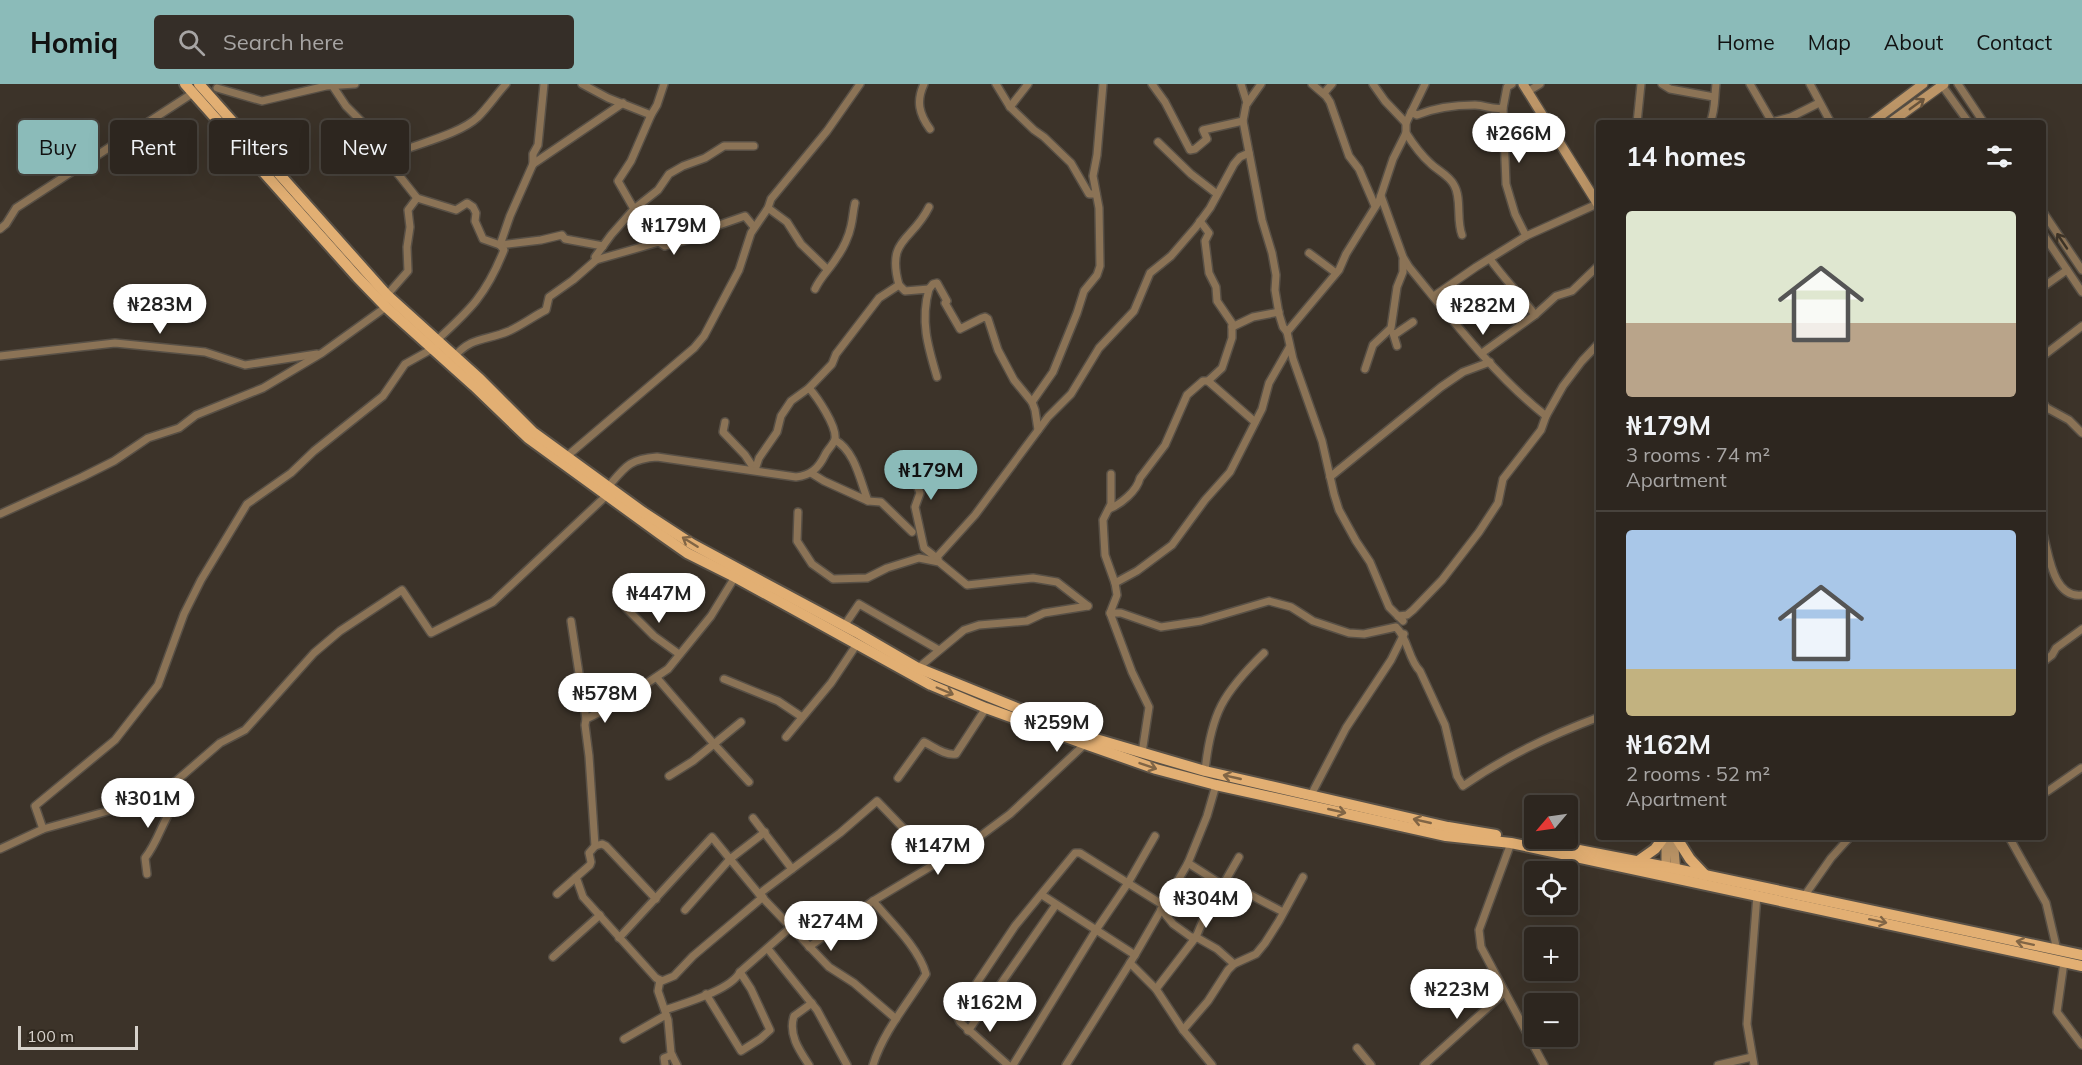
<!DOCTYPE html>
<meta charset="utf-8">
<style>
body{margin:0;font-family:Mulish,sans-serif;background:#352e28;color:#f1f3f6;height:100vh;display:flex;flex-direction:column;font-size:22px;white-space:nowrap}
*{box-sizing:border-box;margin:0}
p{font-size:20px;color:#a7a5a4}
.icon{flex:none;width:33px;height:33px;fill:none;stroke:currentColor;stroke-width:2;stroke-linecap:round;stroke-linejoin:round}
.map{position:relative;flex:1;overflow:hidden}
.sheet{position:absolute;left:1596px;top:36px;width:450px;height:720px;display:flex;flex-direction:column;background:#2d261f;border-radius:6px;box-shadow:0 6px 24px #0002,0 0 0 2px #48433d}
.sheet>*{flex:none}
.banner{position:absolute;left:18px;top:36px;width:570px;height:54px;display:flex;gap:12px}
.needle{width:39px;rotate:241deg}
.buttons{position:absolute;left:1524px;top:711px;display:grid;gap:12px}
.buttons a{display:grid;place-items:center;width:54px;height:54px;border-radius:6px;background:#2d261f;box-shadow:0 6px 24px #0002,0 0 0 2px #48433d;font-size:30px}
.scale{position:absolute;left:18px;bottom:15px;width:120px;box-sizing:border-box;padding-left:6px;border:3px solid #d7d2cb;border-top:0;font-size:16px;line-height:21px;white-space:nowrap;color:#d7d2cb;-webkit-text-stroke:4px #31291f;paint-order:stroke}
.price{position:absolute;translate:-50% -51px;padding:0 14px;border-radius:21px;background:#fff;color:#222;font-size:20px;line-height:39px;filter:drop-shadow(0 2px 3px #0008)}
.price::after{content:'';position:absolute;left:50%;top:36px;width:18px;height:14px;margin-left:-9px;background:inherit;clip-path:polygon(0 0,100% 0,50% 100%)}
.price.selected{background:#8bbbb9;color:#111}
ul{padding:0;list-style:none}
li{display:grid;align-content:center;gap:12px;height:318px;padding:0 30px}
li+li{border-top:2px solid #48433d}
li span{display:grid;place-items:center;height:186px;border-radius:6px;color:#555}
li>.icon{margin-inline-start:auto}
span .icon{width:108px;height:108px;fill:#fffc;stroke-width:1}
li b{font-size:26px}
h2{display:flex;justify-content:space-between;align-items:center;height:72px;padding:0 30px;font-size:26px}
.tag{padding:0 21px;border-radius:6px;background:#2d261f;box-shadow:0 6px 24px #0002,0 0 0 2px #48433d;font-size:21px;line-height:54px}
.tag.selected{background:#8bbbb9;color:#111}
header{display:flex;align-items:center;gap:36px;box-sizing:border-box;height:84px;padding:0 30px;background:#8bbbb9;color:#111}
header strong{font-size:28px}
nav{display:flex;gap:33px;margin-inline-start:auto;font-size:21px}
.search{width:420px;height:54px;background:#352e28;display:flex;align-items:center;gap:15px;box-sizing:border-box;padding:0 21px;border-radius:6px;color:#a7a5a4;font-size:22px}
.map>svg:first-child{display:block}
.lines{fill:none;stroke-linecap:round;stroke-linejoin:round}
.street-casing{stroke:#585046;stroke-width:10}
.secondary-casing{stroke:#585046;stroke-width:12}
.primary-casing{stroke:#585046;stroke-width:14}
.street{stroke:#8b7356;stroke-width:7}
.secondary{stroke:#bc9567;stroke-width:9}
.primary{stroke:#e2af73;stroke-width:10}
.oneway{stroke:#69543c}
.oneway2{stroke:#3e3427}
.oneway3{stroke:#816545}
</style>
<header>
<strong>Homiq</strong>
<div class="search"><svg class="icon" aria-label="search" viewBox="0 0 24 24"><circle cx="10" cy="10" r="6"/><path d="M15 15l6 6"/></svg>Search here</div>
<nav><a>Home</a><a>Map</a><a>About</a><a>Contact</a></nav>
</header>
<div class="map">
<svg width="2082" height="981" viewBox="0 0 2082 981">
<rect width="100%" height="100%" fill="#3c3329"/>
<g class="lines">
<g class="street-casing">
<g id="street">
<polyline points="582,0 608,14 651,31"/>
<path d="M924,0C916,17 919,30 930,45"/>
<polyline points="996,0 1010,23 1034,46 1044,53 1071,79 1089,110 1096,110"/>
<polyline points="1152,0 1165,18 1190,66 1195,65 1207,55 1203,46 1243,37"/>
<polyline points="1241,0 1247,19"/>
<polyline points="1261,0 1246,21 1243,37 1262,136 1272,169 1276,191 1275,206 1279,230 1283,243 1287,248 1293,275 1322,357 1334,410 1339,426 1356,457 1370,478 1389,523 1403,537"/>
<polyline points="1312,0 1326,12 1330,18 1349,72 1359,85 1375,122"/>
<polyline points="1373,0 1385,17 1406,39"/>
<polyline points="1512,0 1507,3 1503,24 1506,100 1515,130 1526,152"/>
<polyline points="1662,0 1670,5 1714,13"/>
<polyline points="1750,0 1772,38 1791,33 1819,19"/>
<polyline points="1810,0 1831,39"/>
<polyline points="1941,0 1969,39"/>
<polyline points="1958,0 1984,39"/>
<polyline points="332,1 346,22 363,39 380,51 385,57 398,90 417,114 456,126 467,119 473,123 476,129 475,137 483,155 500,161 541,156 562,151 565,155 603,162"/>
<polyline points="217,4 262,17 326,2 355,0"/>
<polyline points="1527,8 1540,0"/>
<polyline points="1324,9 1332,0"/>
<polyline points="1010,23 1028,0"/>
<path d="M1411,28L1417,31C1434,24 1457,21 1475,21C1486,21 1491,26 1503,24"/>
<polyline points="1637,39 1641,0"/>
<path d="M1710,39C1716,24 1714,15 1716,0"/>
<path d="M1406,49C1413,60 1420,70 1430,79C1438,87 1449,91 1454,101C1462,114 1456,136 1462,151"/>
<polyline points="1158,58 1191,90 1217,110"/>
<polyline points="533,80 623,19"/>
<path d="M398,89L401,67C424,58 461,49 478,33C488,23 496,11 506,0"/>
<path d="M1381,112L1403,173L1409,183C1450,233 1495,292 1546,332"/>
<polyline points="768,124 787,138 801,160 827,185"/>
<polyline points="634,125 618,97 631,77 651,31 657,21 664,0"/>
<polyline points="2043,128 2082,186"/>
<polyline points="1200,137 1209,149 1205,157 1209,189 1216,203 1217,217 1232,239 1232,254 1222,284 1208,297"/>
<polyline points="0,145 6,140 16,124 193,9"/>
<polyline points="2043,150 2082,208"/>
<polyline points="1309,169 1336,189"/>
<path d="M1490,175C1504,195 1521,211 1535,231"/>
<polyline points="596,176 595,173 611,151 634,125 658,106 669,90 683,82 705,74 724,62 754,62"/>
<path d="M899,201L905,207L929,205C920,237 928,263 937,293"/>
<polyline points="2043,203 2067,186"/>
<path d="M815,205C821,192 830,185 837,173C843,165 849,152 851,142C853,134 853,127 855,119"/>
<polyline points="929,205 933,200 937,199 947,217 945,219 960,245 982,234 985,233 988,235 998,266 1014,296 1032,318 1035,326 1038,346"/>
<polyline points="387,211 408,187 407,163 410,143 408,126 417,114"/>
<polyline points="1434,212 1476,183 1526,152 1597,120"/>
<polyline points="1232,243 1253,233 1279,228"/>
<polyline points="1287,248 1339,186 1346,170 1379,117 1393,75 1406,49 1406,39 1425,0"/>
<polyline points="1393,249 1397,262"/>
<polyline points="1394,251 1413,238"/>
<path d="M436,257C471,225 486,211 504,166L500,161L510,132L533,80V70L538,61L544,0"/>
<polyline points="1482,269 1535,231 1556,212 1572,207 1599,181"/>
<polyline points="0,272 115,259 205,268 245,281 317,270"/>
<polyline points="2043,272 2082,242"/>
<path d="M454,273C472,252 486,257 509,247C522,241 534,232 546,226L549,213L573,196L596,176L659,158L665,162L698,153L719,141L745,132L754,143"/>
<polyline points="1365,285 1373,261 1391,244 1397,203 1403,188 1403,176"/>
<polyline points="1032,318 1053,288 1077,229 1084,207 1097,191 1100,182 1099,124 1093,92 1097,71 1103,0"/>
<polyline points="2043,319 2047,324 2069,336 2082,349"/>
<polyline points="725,338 723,348 745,371 755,386"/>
<path d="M835,356C855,367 860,396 868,417"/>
<polyline points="906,372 920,409 915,423 924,464 938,475"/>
<polyline points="566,373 694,264 704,252 739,186 751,149 768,124 771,115 827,47 860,0"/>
<path d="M755,386L759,374L777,348L781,332L791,317L809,304L832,280L836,270L879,214L899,201C886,154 912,158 929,123"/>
<polyline points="811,389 824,397 868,417 881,418 912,448"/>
<polyline points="1111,390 1111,420 1103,436 1105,471 1115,499 1117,511 1110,529 1132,588 1149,623 1142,669"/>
<polyline points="1330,393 1441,303 1463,288 1490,278"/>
<path d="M608,403C625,383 629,375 657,373L796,393C811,391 818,385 825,371C827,366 834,360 835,355C837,342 817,313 809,304"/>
<path d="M1109,425C1121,420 1137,407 1140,394L1165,361L1187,311L1203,297H1208L1255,338"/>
<polyline points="798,428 797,457 812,480 833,495 867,494 887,484 919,474 939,478 967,501 1033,494 1057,498 1088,522"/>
<polyline points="0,430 82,393 114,377 148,354 179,344 196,331 263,304 322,269 386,223"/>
<path d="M2043,450C2049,470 2053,515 2082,511"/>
<polyline points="937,473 975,431 1048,333 1071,310 1099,264 1134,227 1150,189 1171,172 1196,143 1210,124 1234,80 1240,73 1249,69"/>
<polyline points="1115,499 1137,487 1172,461 1205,416 1230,388 1262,325 1269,299 1289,264"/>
<polyline points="626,524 654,552 679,570"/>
<path d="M1110,529H1121L1161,543L1201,537L1269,517L1291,523L1313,537L1349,549L1364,550L1396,543C1409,556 1408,575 1420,587L1445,641L1457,692L1463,702C1506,672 1549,652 1599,633"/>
<polyline points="1398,532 1407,531 1413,526 1442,496 1479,448 1498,419 1503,395 1541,346 1546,332 1563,302 1582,277 1599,259"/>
<polyline points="571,537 586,635"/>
<polyline points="844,542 859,520 939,566"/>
<polyline points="2043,578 2052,571 2056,564 2082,545"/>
<polyline points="918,584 964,546 979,541 1027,537 1044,529 1088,522"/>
<polyline points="657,594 714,660 749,698"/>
<polyline points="724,595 778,617 802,633"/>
<polyline points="786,653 831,599 857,560"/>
<path d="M1205,687C1211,629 1223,609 1264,569"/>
<polyline points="669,692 693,677 741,638"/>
<path d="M898,694L924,658C934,663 946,672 956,670L986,624"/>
<polyline points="2043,709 2048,707 2081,684"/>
<polyline points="1311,711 1346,644 1391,576 1404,550"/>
<polyline points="753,734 792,785"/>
<polyline points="43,745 137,719 168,704 220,659 245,646 314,569 340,547 402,506 431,549 493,518 606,412"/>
<polyline points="765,748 730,775 759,810 829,883 854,899 896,935"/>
<polyline points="2009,753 2046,819 2057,866"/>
<polyline points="1511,759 1479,846 1481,863 1544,981"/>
<polyline points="595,762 602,760 606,762 656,815"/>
<polyline points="0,765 43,745 35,722 115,656 158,601 184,530 201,496 247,420 291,389 314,367 383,312 405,280 432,265"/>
<polyline points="1188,779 1224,802 1228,799 1283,828"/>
<path d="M147,790L145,774C158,758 162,738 174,721L171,709L174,698"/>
<polyline points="576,793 583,813 656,894 662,897 674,892 693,872 763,813"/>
<polyline points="557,810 590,781 591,778 589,769 595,762 589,672 585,641 586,635 616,620 668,585 711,532 735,493"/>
<polyline points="759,810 840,749 877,717 936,778"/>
<polyline points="1042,811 1135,871"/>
<polyline points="1805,811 1831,774 1850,753"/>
<polyline points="1161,825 1173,840 1191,853 1196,853 1217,865 1234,880"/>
<polyline points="619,854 712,753 730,775 685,826"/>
<polyline points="809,863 873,817 975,756 1010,730 1085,660"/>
<polyline points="768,865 817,926 847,981"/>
<polyline points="553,873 600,831"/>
<polyline points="2064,878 2057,928 2082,961"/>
<polyline points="1130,879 1156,905 1183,946 1212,981"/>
<polyline points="660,896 658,907 668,936 671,969 677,981"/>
<polyline points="1156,905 1196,853 1204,834 1239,773"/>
<polyline points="706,910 741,967 760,955 770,946 751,905 740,888"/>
<path d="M665,926C685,919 731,906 740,888L791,843"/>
<polyline points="1183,946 1208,917 1228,886 1234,880 1256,870 1265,859 1279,837 1303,793"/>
<polyline points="968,947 1055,822"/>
<polyline points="624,955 666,931"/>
<polyline points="1357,964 1371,981"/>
<polyline points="665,981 664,974 672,971"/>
<path d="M809,981C799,966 788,950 794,932L812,919"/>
<path d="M873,981C883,948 908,919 926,890C919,864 890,837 873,817"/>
<polyline points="1008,981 960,938 956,930 1015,842 1075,769 1080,769 1163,821"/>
<polyline points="1013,981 1096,846 1128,799 1155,752"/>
<polyline points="1066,981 1135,871 1188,779 1207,732 1216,701"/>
<polyline points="1424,981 1505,908"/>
<polyline points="1718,981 1752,973"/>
<polyline points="1754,981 1747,940 1757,811"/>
</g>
</g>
<g class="secondary-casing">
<g id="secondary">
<polyline points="1523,0 1599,122"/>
<polyline points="1871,39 1923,0"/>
<polyline points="1890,39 1944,0"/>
<polyline points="1673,753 1676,789"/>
<polyline points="1666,790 1666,753"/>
</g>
</g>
<g class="primary-casing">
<g id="primary">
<polyline points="185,0 357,193 386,223 474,302 528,354 660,450 687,469 735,493 931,601 986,624 1085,660 1156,685 1216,701 1446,752 1511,759 2082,882"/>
<polyline points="199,0 387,211 480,295 533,348 643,428 692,460 856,548 918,584 1089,653 1205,687 1448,743 1496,751"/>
<polyline points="1676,753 1690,775 1705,791"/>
<polyline points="1558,762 1667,783 2082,871"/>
<polyline points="1638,777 1655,765 1664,753"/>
</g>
</g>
<use href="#street" class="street"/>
<use href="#secondary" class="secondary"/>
<use href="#primary" class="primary"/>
</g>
<defs><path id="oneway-shaft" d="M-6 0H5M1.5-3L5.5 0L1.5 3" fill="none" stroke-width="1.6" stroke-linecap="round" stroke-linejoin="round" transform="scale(1.5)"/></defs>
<use class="oneway" href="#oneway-shaft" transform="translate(1917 20) rotate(-36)"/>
<use class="oneway2" href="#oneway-shaft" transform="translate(2062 157) rotate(-124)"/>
<g class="oneway3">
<use href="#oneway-shaft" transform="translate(690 458) rotate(-148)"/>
<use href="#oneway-shaft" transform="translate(945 607) rotate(23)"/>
<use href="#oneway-shaft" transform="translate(1148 682) rotate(19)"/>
<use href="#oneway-shaft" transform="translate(1232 693) rotate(-167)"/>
<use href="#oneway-shaft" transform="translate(1337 727) rotate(13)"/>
<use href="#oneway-shaft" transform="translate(1422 737) rotate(-167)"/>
<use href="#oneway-shaft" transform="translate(1878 837) rotate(12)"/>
<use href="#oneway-shaft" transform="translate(2025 859) rotate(-168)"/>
</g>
</svg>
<div class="buttons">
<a><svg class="needle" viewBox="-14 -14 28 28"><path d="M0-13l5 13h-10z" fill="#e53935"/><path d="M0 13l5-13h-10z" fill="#a7a5a4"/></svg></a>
<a><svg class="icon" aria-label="locate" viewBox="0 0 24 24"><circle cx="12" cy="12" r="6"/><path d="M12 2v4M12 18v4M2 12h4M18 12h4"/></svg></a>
<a>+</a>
<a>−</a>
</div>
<div class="scale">100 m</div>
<b class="price" style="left:1519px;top:80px">₦266M</b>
<b class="price" style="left:674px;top:172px">₦179M</b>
<b class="price" style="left:160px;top:251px">₦283M</b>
<b class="price" style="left:1483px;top:252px">₦282M</b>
<b class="price selected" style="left:931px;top:417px">₦179M</b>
<b class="price" style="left:659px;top:540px">₦447M</b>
<b class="price" style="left:605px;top:640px">₦578M</b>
<b class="price" style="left:1057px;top:669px">₦259M</b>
<b class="price" style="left:148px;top:745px">₦301M</b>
<b class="price" style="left:938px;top:792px">₦147M</b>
<b class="price" style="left:1206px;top:845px">₦304M</b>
<b class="price" style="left:831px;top:868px">₦274M</b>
<b class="price" style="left:1457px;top:936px">₦223M</b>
<b class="price" style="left:990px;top:949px">₦162M</b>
<div class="banner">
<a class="tag selected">Buy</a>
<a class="tag">Rent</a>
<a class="tag">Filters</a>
<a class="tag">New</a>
</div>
<section class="sheet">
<h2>14 homes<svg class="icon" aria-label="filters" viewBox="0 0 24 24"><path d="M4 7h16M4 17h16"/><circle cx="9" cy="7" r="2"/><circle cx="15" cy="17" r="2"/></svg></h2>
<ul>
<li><span style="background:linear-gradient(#dfe7d0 60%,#b9a48a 0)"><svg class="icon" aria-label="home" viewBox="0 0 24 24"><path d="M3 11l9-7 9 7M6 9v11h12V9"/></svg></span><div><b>₦179M</b><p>3 rooms · 74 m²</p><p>Apartment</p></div></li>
<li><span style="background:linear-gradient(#a9c7e8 75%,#c2b280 0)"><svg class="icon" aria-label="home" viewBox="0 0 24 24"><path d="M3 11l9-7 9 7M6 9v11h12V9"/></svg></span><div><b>₦162M</b><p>2 rooms · 52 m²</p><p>Apartment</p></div></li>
</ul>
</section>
</div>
